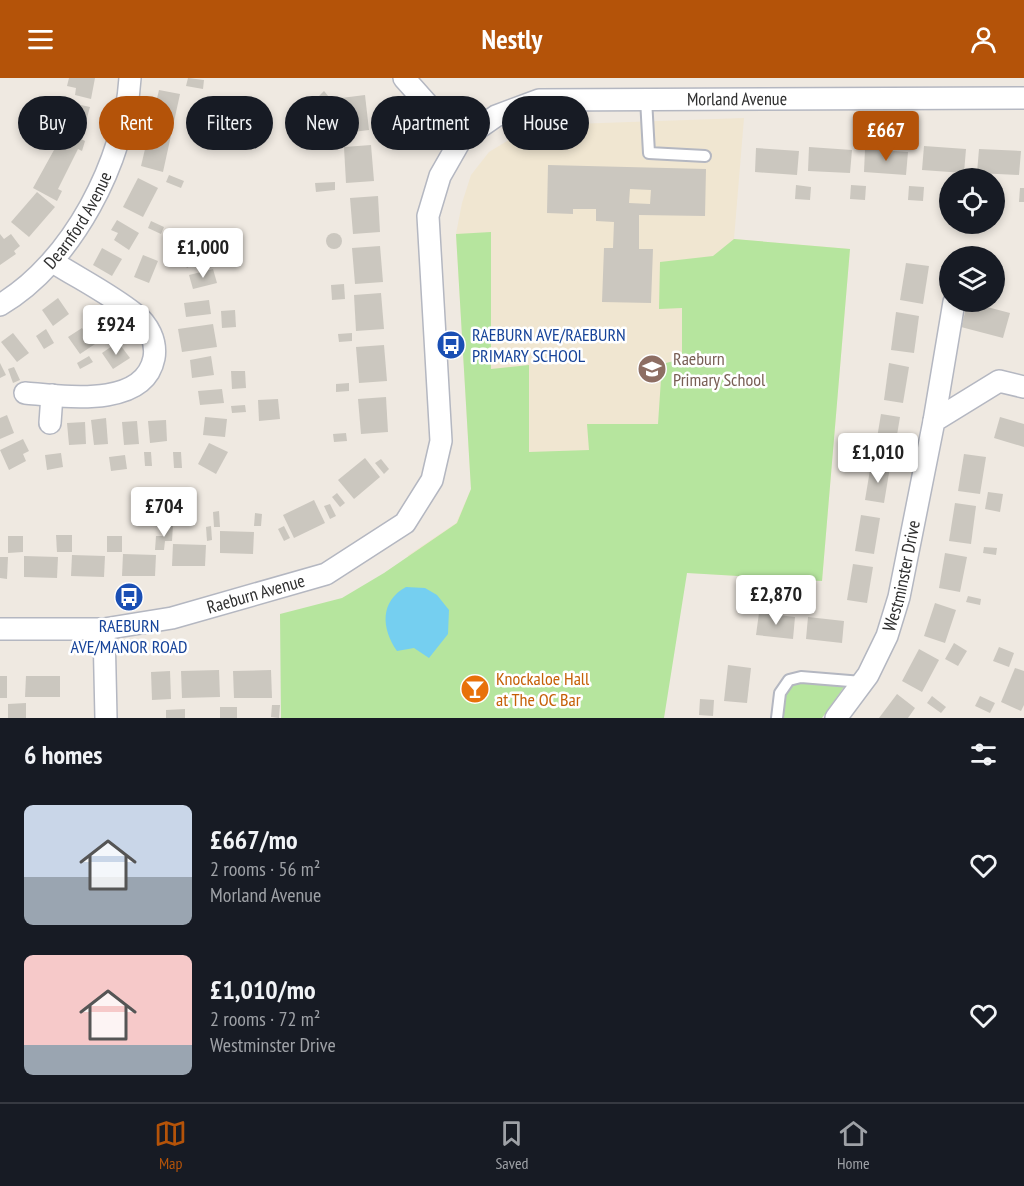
<!DOCTYPE html>
<meta charset="utf-8">
<style>
body{margin:0;font-family:"PT Sans Narrow",sans-serif;background:#242831;color:#f1f3f6;height:100vh;display:flex;flex-direction:column;font-size:22px;white-space:nowrap}
*{box-sizing:border-box;margin:0}
p{font-size:20px;color:#9ea1a6}
.icon{flex:none;width:33px;height:33px;fill:none;stroke:currentColor;stroke-width:2;stroke-linecap:round;stroke-linejoin:round}
.map{position:relative;height:640px;overflow:hidden}
.side{display:flex;flex-direction:column;background:#171b24;flex:1}
.side>*{flex:none}
.guide{position:absolute;left:18px;top:18px;width:600px;height:54px;display:flex;gap:12px}
.buttons{position:absolute;left:939px;top:90px;display:grid;gap:12px}
.buttons a{display:grid;place-items:center;width:66px;height:66px;border-radius:50%;background:#171b24;box-shadow:0 3px 9px #0003;font-size:30px}
.price{position:absolute;translate:-50% -51px;padding:0 14px;border-radius:6px;background:#fff;color:#222;font-size:20px;line-height:39px;filter:drop-shadow(0 2px 3px #0008)}
.price::after{content:'';position:absolute;left:50%;top:36px;width:18px;height:14px;margin-left:-9px;background:inherit;clip-path:polygon(0 0,100% 0,50% 100%)}
.price.current{background:#b45309;color:#fff}
ul{padding:0;list-style:none}
li{display:flex;align-items:center;gap:18px;height:150px;padding:0 24px}
li span{display:grid;place-items:center;flex:none;width:168px;height:120px;border-radius:9px;color:#555}
li>.icon{margin-inline-start:auto}
span .icon{width:72px;height:72px;fill:#fffc;stroke-width:1}
li b{font-size:26px}
h2{display:flex;justify-content:space-between;align-items:center;height:72px;padding:0 24px;font-size:26px}
.tag{padding:0 21px;border-radius:27px;background:#171b24;box-shadow:0 3px 9px #0003;font-size:21px;line-height:54px}
.tag.current{background:#b45309;color:#fff}
header{display:flex;justify-content:space-between;align-items:center;height:78px;padding:0 24px;background:#b45309;color:#fff;font-size:27px;font-weight:600}
.menu{display:flex;justify-content:space-around;align-items:center;height:84px;border-top:2px solid #363941;background:#171b24;font-size:16px;color:#9ea1a6}
.menu a{display:grid;justify-items:center;gap:3px}
.menu .current{color:#b45309}
.map>svg:first-child{display:block}
.education{fill:#f0e6d1}
.green{fill:#b6e59e}
.water{fill:#75cff0}
.building{fill:#cbc7bf;fill-rule:evenodd}
.lines{fill:none;stroke-linecap:round;stroke-linejoin:round}
.service-casing{stroke:#b4b7c1;stroke-width:14}
.minor-casing{stroke:#b4b7c1;stroke-width:24}
.service{stroke:#fff;stroke-width:10}
.minor{stroke:#fff;stroke-width:21}
.labels{text-anchor:middle;stroke-width:5;stroke-linejoin:round;paint-order:stroke}
.street-label{font-size:18px;fill:#2e2e2e;stroke:#fff}
.transit-label{font-size:18px;fill:#164399;stroke:#fff;text-anchor:start}
.education-label{font-size:18px;fill:#785e54;stroke:#fff;text-anchor:start}
.food-label{font-size:18px;fill:#c56008;stroke:#fff;text-anchor:start}
</style>
<header><svg class="icon" aria-label="menu" viewBox="0 0 24 24"><path d="M4 6h16M4 12h16M4 18h16"/></svg>Nestly<svg class="icon" aria-label="person" viewBox="0 0 24 24"><circle cx="12" cy="8" r="4"/><path d="M4 21q1-7 8-7t8 7"/></svg></header>
<div class="map">
<svg width="1024" height="640" viewBox="0 0 1024 640">
<rect width="100%" height="100%" fill="#efe9e1"/>
<polygon class="education" points="744,40 734,161 850,171 822,503 407,478 456,445 471,411 456,156 462,125 471,97 489,74 525,52 545,47"/>
<g class="green">
<polygon points="491,154 491,291 529,287 529,374 589,372 587,346 658,346 662,286 682,281 682,230 659,231 660,184 713,178 734,161 850,171 822,503 687,495 664,640 281,640 280,536 342,520 384,495 457,445 471,411 456,156"/>
<polygon points="799,605 844,609 822,640 778,640 783,612"/>
</g>
<path class="water" d="M406,509L425,510L437,517L449,532L448,556L429,580L414,570L397,573C381,550 380,523 406,509Z"/>
<g class="building">
<polygon points="69,0 95,0 91,21 75,17 76,10 67,8"/>
<polygon points="188,0 204,2 203,11 186,8"/>
<polygon points="159,12 180,16 163,94 141,88"/>
<polygon points="324,13 329,19 320,28 315,22"/>
<polygon points="365,17 369,52 345,55 341,20"/>
<polygon points="67,24 90,29 81,61 85,63 82,73 78,71 58,111 62,113 57,123 33,110 54,72 48,70 51,61 56,64"/>
<polygon points="330,55 330,62 316,63 315,56"/>
<polygon points="371,67 374,103 346,105 344,69"/>
<polygon points="924,68 966,71 964,95 922,92"/>
<polygon points="809,69 852,72 850,95 808,93"/>
<polygon points="756,70 799,73 797,97 755,94"/>
<polygon points="865,71 908,74 906,97 864,94"/>
<polygon points="979,71 1021,73 1019,97 977,95"/>
<path d="M548,87L706,91L705,138L639,137V171H653L651,225L602,224L604,170H613L614,144L596,143V131H573V136L547,135ZM630,111L651,112L650,126L629,125Z"/>
<polygon points="169,97 184,103 181,110 166,104"/>
<polygon points="138,100 158,110 143,139 123,129"/>
<polygon points="335,104 335,112 316,114 315,105"/>
<polygon points="796,107 811,109 810,122 795,121"/>
<polygon points="851,107 866,108 865,122 850,121"/>
<polygon points="909,108 924,109 923,123 908,122"/>
<polygon points="1020,110 1024,110 1024,124 1019,124"/>
<polygon points="37,114 55,129 29,159 11,144"/>
<polygon points="378,118 380,154 353,156 350,120"/>
<polygon points="117,142 139,155 129,172 114,162 118,155 111,152"/>
<polygon points="151,143 164,149 161,156 148,150"/>
<circle cx="334" cy="163" r="8"/>
<polygon points="0,156 4,161 11,156 20,168 14,173 16,176 0,187"/>
<polygon points="196,165 204,180 187,190 178,174"/>
<polygon points="380,168 383,204 355,206 352,170"/>
<polygon points="102,170 122,181 112,198 93,187"/>
<polygon points="143,177 158,183 149,205 134,199"/>
<polygon points="906,185 929,188 923,226 900,222"/>
<polygon points="213,191 217,205 193,211 189,197"/>
<polygon points="344,206 345,221 332,222 331,207"/>
<polygon points="381,215 384,251 356,253 354,217"/>
<polygon points="58,220 69,236 53,248 42,232"/>
<polygon points="209,222 211,236 186,239 184,225"/>
<polygon points="968,224 1010,235 1003,260 961,249"/>
<polygon points="235,232 236,249 222,250 221,233"/>
<polygon points="896,234 919,238 914,275 891,272"/>
<polygon points="213,246 217,269 182,274 178,251"/>
<polygon points="82,250 87,257 94,252 101,262 80,276 68,259"/>
<polygon points="46,251 54,265 44,271 36,258"/>
<polygon points="13,255 29,275 17,284 1,264"/>
<polygon points="352,255 352,263 339,264 338,256"/>
<polygon points="118,264 130,280 113,291 102,275"/>
<polygon points="384,267 387,303 359,305 356,269"/>
<polygon points="89,278 93,284 80,291 77,285"/>
<polygon points="211,278 214,297 192,300 190,282"/>
<polygon points="0,285 6,297 0,300"/>
<polygon points="889,285 909,289 903,325 884,322"/>
<polygon points="14,289 20,302 13,305 8,291"/>
<polygon points="231,293 245,293 246,310 232,311"/>
<polygon points="349,305 349,313 336,314 336,306"/>
<polygon points="222,311 224,325 200,327 198,313"/>
<polygon points="386,319 388,354 361,356 358,321"/>
<polygon points="278,321 280,341 259,343 258,322"/>
<polygon points="245,327 246,334 232,335 231,328"/>
<polygon points="881,336 900,339 894,375 875,372"/>
<polygon points="7,337 14,355 0,361 0,340"/>
<polygon points="205,339 227,341 225,359 203,357"/>
<polygon points="1000,339 1024,346 1024,369 994,360"/>
<polygon points="106,340 108,366 94,367 91,342"/>
<polygon points="166,342 167,363 150,365 148,343"/>
<polygon points="137,343 139,366 124,367 122,344"/>
<polygon points="85,344 86,366 69,367 67,345"/>
<polygon points="346,355 347,363 334,364 333,356"/>
<polygon points="23,361 29,373 23,376 26,383 9,392 0,372"/>
<polygon points="209,365 228,374 216,396 198,386"/>
<polygon points="144,374 151,374 152,388 145,388"/>
<polygon points="173,374 181,374 182,390 174,390"/>
<polygon points="61,375 63,389 47,392 45,377"/>
<polygon points="964,376 986,379 980,416 958,413"/>
<polygon points="125,377 127,391 111,393 109,379"/>
<polygon points="365,380 380,399 354,421 338,402"/>
<polygon points="381,381 389,391 384,396 375,385"/>
<polygon points="871,386 890,389 884,425 865,422"/>
<polygon points="988,414 1003,416 1000,434 985,431"/>
<polygon points="337,415 345,425 340,429 332,419"/>
<polygon points="314,422 325,445 294,460 283,437"/>
<polygon points="955,425 976,428 971,466 949,463"/>
<polygon points="330,426 336,438 330,441 324,428"/>
<polygon points="219,433 220,449 214,449 213,434"/>
<polygon points="255,435 262,436 261,448 254,448"/>
<polygon points="861,437 880,440 874,476 855,473"/>
<polygon points="165,447 173,447 172,463 165,463 164,472 155,472 156,458 165,458"/>
<polygon points="211,448 212,462 207,463 206,449"/>
<polygon points="284,448 290,460 284,463 278,451"/>
<polygon points="220,453 254,454 253,476 220,475"/>
<polygon points="56,457 72,457 72,474 57,474"/>
<polygon points="8,458 23,458 23,474 8,475"/>
<rect x="107" y="458" width="15" height="16"/>
<polygon points="173,466 206,467 205,488 172,488"/>
<polygon points="984,469 997,470 996,477 983,475"/>
<polygon points="945,475 967,479 960,514 939,510"/>
<polygon points="123,476 156,477 155,498 122,498"/>
<polygon points="72,477 105,478 104,499 71,498"/>
<polygon points="24,478 58,479 57,500 24,499"/>
<polygon points="0,479 8,479 7,501 0,500"/>
<polygon points="853,486 873,489 867,525 847,522"/>
<polygon points="968,518 981,521 980,527 966,524"/>
<polygon points="935,525 956,532 945,565 924,558"/>
<polygon points="759,535 795,539 793,561 756,557"/>
<polygon points="808,539 844,543 842,565 806,561"/>
<polygon points="954,565 967,573 958,588 945,581"/>
<polygon points="999,569 1014,575 1009,589 993,583"/>
<polygon points="919,571 939,582 922,614 902,603"/>
<polygon points="728,587 751,590 747,625 724,623"/>
<polygon points="1015,590 1024,593 1024,627 1021,633 1001,624"/>
<polygon points="219,592 220,619 182,620 181,593"/>
<polygon points="271,592 272,620 234,620 233,593"/>
<polygon points="170,593 171,621 152,622 151,594"/>
<rect x="0" y="598" width="7" height="22"/>
<polygon points="26,598 60,598 60,619 25,619"/>
<polygon points="897,616 915,630 908,640 879,640"/>
<polygon points="932,618 946,629 941,635 927,625"/>
<polygon points="980,618 995,625 990,635 975,628"/>
<polygon points="700,621 714,622 713,638 699,637"/>
<polygon points="26,625 26,640 8,640 8,626"/>
<polygon points="272,627 280,627 279,640 271,639"/>
<rect x="220" y="629" width="17" height="11"/>
<polygon points="185,631 185,640 166,640 166,632"/>
</g>
<g class="lines">
<g class="service-casing">
<g id="service">
<polyline points="646,21 649,75 705,78"/>
<polyline points="777,640 780,615 789,602 801,599 862,604"/>
</g>
</g>
<g class="minor-casing">
<g id="minor">
<polyline points="404,0 460,63"/>
<path id="s1" d="M0,227C72,185 125,82 130,0"/>
<path d="M25,315C63,318 144,331 154,280C157,263 148,246 135,236C110,216 80,201 53,184"/>
<polyline points="934,343 954,224"/>
<polyline points="50,345 52,317"/>
<path id="s2" d="M0,551H104L172,540L326,496L405,445L432,402L441,363L428,138L440,98L460,63L496,38L539,22L1024,20"/>
<polyline points="104,551 106,640"/>
<path id="s3" d="M836,640L868,597L887,558L899,519L934,343L999,303L1024,309"/>
</g>
</g>
<use href="#service" class="service"/>
<use href="#minor" class="minor"/>
</g>
<defs>
<g id="bus-disc" transform="scale(1.5)"><circle r="9.5" fill="#1a4fb4" stroke="#fff"/><path d="M-5-6H5V4H4V6H2V4H-2V6H-4V4H-5ZM-3.5-4V0h7V-4ZM-3.5 1.2v1.5H-2V1.2ZM2 1.2v1.5H3.5V1.2Z" fill="#fff"/></g>
<g id="school-disc" transform="scale(1.5)"><circle r="9.5" fill="#8d6e63" stroke="#fff"/><path d="M0-5L7-2L0 1L-7-2ZM-4 1L0 2.5L4 1V4Q0 6-4 4Z" fill="#fff"/></g>
<g id="bar-disc" transform="scale(1.5)"><circle r="9.5" fill="#e8710a" stroke="#fff"/><path d="M-6-5H6L.8 .8V4.5H3.5V6h-7V4.5H-.8V.8Z" fill="#fff"/></g>
</defs>
<g fill-rule="evenodd">
<use href="#bus-disc" x="451" y="267"/>
<use href="#school-disc" x="652" y="291"/>
<use href="#bus-disc" x="129" y="519"/>
<use href="#bar-disc" x="475" y="611"/>
</g>
<g class="labels">
<g class="street-label">
<text dy="6" stroke="none"><textPath href="#s2" startOffset="1113">Morland Avenue</textPath></text>
<text dy="6" stroke="none"><textPath href="#s1" startOffset="117">Dearnford Avenue</textPath></text>
<text dy="6" stroke="none"><textPath href="#s3" startOffset="159">Westminster Drive</textPath></text>
<text dy="6" stroke="none"><textPath href="#s2" startOffset="260">Raeburn Avenue</textPath></text>
</g>
<g class="transit-label">
<text x="472" y="263">RAEBURN AVE/RAEBURN<tspan x="472" dy="21">PRIMARY SCHOOL</tspan></text>
<text x="129" y="554" text-anchor="middle">RAEBURN<tspan x="129" dy="21">AVE/MANOR ROAD</tspan></text>
</g>
<g class="education-label">
<text x="673" y="287">Raeburn<tspan x="673" dy="21">Primary School</tspan></text>
</g>
<g class="food-label">
<text x="496" y="607">Knockaloe Hall<tspan x="496" dy="21">at The OC Bar</tspan></text>
</g>
</g>
</svg>
<div class="buttons">
<a><svg class="icon" aria-label="locate" viewBox="0 0 24 24"><circle cx="12" cy="12" r="6"/><path d="M12 2v4M12 18v4M2 12h4M18 12h4"/></svg></a>
<a><svg class="icon" aria-label="layers" viewBox="0 0 24 24"><path d="M12 4l9 5-9 5-9-5zM3 14l9 5 9-5"/></svg></a>
</div>
<b class="price current" style="left:886px;top:84px">£667</b>
<b class="price" style="left:203px;top:201px">£1,000</b>
<b class="price" style="left:116px;top:278px">£924</b>
<b class="price" style="left:878px;top:406px">£1,010</b>
<b class="price" style="left:164px;top:460px">£704</b>
<b class="price" style="left:776px;top:548px">£2,870</b>
<div class="guide">
<a class="tag">Buy</a>
<a class="tag current">Rent</a>
<a class="tag">Filters</a>
<a class="tag">New</a>
<a class="tag">Apartment</a>
<a class="tag">House</a>
</div>
</div>
<section class="side">
<h2>6 homes<svg class="icon" aria-label="filters" viewBox="0 0 24 24"><path d="M4 7h16M4 17h16"/><circle cx="9" cy="7" r="2"/><circle cx="15" cy="17" r="2"/></svg></h2>
<ul>
<li><span style="background:linear-gradient(#c9d6e8 60%,#9aa5b1 0)"><svg class="icon" aria-label="home" viewBox="0 0 24 24"><path d="M3 11l9-7 9 7M6 9v11h12V9"/></svg></span><div><b>£667/mo</b><p>2 rooms · 56 m²</p><p>Morland Avenue</p></div><svg class="icon" aria-label="heart" viewBox="0 0 24 24"><path d="M12 20l-8-8c-3-5 5-10 8-4 3-6 11-1 8 4z"/></svg></li>
<li><span style="background:linear-gradient(#f6c9c9 75%,#9aa5b1 0)"><svg class="icon" aria-label="home" viewBox="0 0 24 24"><path d="M3 11l9-7 9 7M6 9v11h12V9"/></svg></span><div><b>£1,010/mo</b><p>2 rooms · 72 m²</p><p>Westminster Drive</p></div><svg class="icon" aria-label="heart" viewBox="0 0 24 24"><path d="M12 20l-8-8c-3-5 5-10 8-4 3-6 11-1 8 4z"/></svg></li>
</ul>
</section>
<nav class="menu">
<a class="current"><svg class="icon" aria-label="map" viewBox="0 0 24 24"><path d="M3 6l6-2 6 2 6-2v14l-6 2-6-2-6 2zM9 4v14M15 6v14"/></svg>Map</a>
<a><svg class="icon" aria-label="saved" viewBox="0 0 24 24"><path d="M7 4h10v16l-5-4-5 4z"/></svg>Saved</a>
<a><svg class="icon" aria-label="home" viewBox="0 0 24 24"><path d="M3 11l9-7 9 7M6 9v11h12V9"/></svg>Home</a>
</nav>
